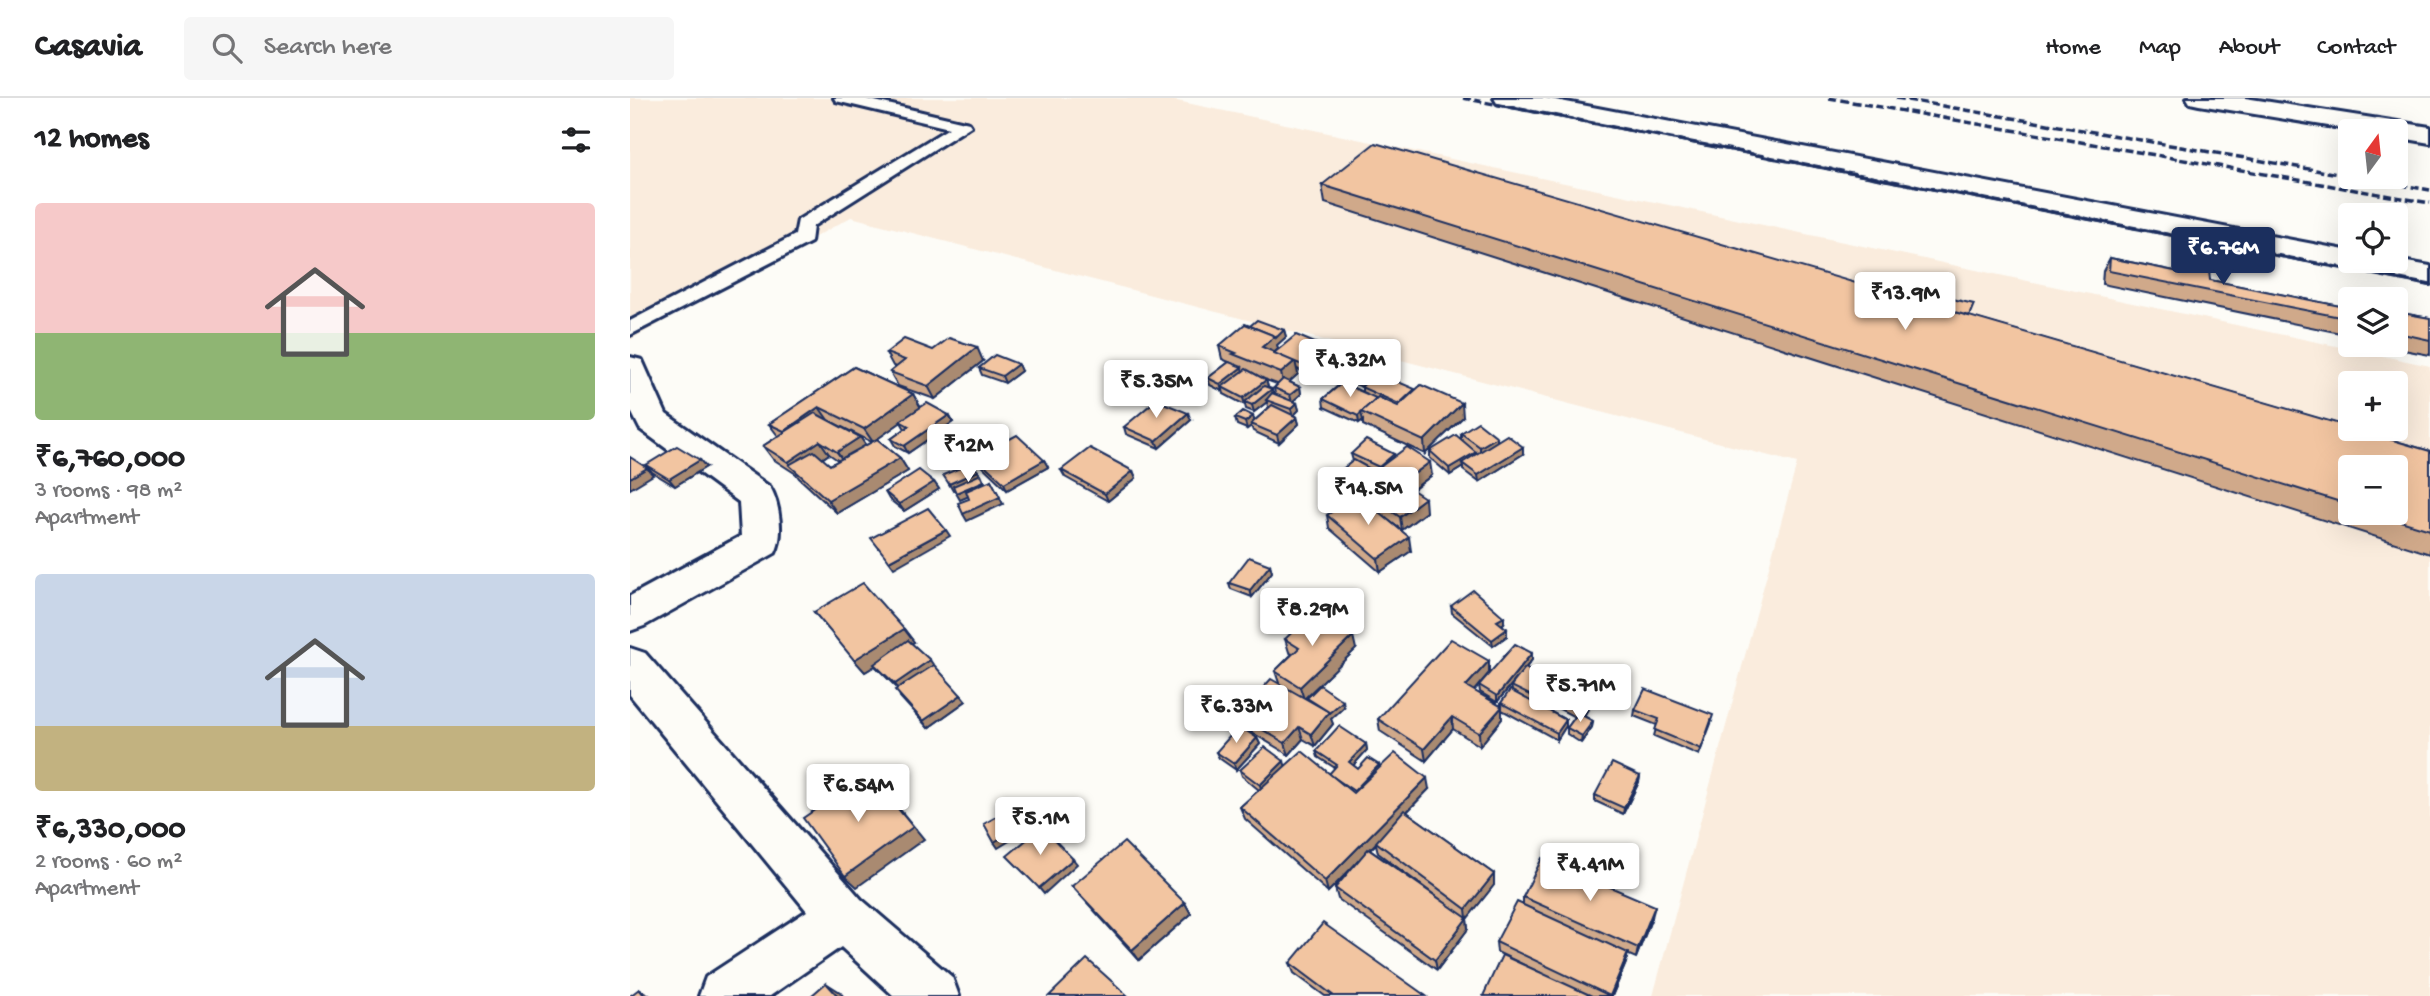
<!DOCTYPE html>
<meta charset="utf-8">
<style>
body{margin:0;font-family:"Gochi Hand",sans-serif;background:#f6f6f6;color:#202124;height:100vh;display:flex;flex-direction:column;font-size:26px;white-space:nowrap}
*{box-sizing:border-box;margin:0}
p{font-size:23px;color:#757577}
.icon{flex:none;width:38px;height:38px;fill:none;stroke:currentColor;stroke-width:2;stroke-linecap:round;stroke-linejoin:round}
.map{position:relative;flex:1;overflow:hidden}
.side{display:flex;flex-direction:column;background:#fff;width:630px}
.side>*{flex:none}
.needle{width:46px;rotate:15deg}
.buttons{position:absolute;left:1708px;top:21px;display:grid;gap:14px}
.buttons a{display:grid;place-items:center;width:70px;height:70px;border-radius:7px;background:#fff;box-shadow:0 7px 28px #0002;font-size:35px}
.price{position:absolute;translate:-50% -60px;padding:0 16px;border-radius:7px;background:#fff;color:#222;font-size:23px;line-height:46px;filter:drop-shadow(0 2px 4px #0008)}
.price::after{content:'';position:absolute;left:50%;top:42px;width:21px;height:16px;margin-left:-10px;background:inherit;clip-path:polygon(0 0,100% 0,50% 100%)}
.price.current{background:#1b2f5e;color:#fff}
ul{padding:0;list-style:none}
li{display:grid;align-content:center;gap:14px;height:371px;padding:0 35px}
li span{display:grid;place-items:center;height:217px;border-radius:7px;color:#555}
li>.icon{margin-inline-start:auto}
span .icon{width:126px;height:126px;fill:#fffc;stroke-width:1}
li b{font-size:30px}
h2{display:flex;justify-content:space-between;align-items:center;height:84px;padding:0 35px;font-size:30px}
header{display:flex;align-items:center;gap:42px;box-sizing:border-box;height:98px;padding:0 35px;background:#fff;border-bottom:2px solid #e0e0e0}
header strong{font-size:33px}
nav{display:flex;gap:38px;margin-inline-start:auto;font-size:24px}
.search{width:490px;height:63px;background:#f6f6f6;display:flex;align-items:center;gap:18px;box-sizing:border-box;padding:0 24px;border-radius:7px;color:#757577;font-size:26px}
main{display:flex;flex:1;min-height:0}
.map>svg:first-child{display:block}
.built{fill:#faecdd;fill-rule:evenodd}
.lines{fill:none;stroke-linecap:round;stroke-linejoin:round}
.service-casing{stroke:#1b2f5e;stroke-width:6}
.minor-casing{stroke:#1b2f5e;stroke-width:6}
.service{fill:#fdfcf7;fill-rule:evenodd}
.minor{fill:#fdfcf7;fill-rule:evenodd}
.rail{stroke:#1b2f5e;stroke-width:3.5;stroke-dasharray:8 3.5;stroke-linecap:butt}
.wall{fill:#d0a98a;stroke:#1b2f5e;stroke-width:2;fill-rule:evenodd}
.shaded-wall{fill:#a98a71;stroke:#1b2f5e;stroke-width:2}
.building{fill:#f2c5a1;stroke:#1b2f5e;stroke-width:2}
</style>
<header>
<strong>Casavia</strong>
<div class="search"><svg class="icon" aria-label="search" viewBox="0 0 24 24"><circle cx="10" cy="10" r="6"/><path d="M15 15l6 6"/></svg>Search here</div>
<nav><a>Home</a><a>Map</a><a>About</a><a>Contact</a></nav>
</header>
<main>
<section class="side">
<h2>12 homes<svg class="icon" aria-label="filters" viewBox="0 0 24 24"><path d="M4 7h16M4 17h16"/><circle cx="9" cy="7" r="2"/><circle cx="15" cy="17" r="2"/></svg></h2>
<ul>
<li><span style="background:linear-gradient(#f6c9c9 60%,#8fb573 0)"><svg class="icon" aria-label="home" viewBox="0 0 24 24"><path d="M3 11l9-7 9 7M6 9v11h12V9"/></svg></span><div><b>₹6,760,000</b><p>3 rooms · 98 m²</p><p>Apartment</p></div></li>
<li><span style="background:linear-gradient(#c9d6e8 70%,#c2b280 0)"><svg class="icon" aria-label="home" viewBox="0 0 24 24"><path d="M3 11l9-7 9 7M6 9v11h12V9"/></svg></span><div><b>₹6,330,000</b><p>2 rooms · 60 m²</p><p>Apartment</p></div></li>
</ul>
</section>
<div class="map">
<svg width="1800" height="898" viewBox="0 0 1800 898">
<rect width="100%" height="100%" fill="#fdfcf7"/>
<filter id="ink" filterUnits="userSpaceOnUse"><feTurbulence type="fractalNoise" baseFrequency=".0143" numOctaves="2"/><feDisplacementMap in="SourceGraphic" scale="14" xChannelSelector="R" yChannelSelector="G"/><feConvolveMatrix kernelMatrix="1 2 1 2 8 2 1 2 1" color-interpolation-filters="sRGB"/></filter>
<g filter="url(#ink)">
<path class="built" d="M0,0H533L1800,268V898H1023L1167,365L221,119L0,242ZM1720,285H1766V331H1720ZM1720,369H1766V415H1720Z"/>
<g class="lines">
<g class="service-casing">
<polygon id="service" points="204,0 232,0 339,25 341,28 183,128 181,144 0,237 0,223 165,137 168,122 319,30 206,3"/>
</g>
<g class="minor-casing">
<g id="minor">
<polygon points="864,0 915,0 1720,153 1720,163 1766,162 1800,168 1800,186 876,7 867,5"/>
<polygon points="1557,0 1615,0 1800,29 1800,45 1766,39 1766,33 1729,33 1569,7 1560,5"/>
<path d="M0,259L12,262L36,316L140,389C150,405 154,438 145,455L14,528L0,533V498L111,438L109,404L10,331L0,311Z"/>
<polygon points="0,550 15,555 231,801 322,879 329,898 264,898 211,849 140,898 69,898 76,879 177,813 0,597"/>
</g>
</g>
<use href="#service" class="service"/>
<use href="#minor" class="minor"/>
<g class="rail">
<polyline points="833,0 1800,187"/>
<polyline points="1199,0 1800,105"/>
<polyline points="1266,0 1720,78"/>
<polyline points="1725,79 1800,92"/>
</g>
</g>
<g class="wall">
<path d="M692,87L1310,210L1800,353V456L695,105ZM1720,369L1766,415H1720Z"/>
<polygon points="1480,160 1550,174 1553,167 1580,182 1720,210 1720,237 1472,186 1473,173"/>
<polygon points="1766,214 1800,220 1800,257 1758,249 1757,247 1766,247"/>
<path d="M620,228L654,232L656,239L647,247L648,251L706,254L707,261L686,279L667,271L668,276L659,284L670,289L671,296L663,303L667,305L669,312L664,317L667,319L669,326L649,345L623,333L621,328L617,331L607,327L605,320L623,318L624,323L640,309H638L637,304L624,314L616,311L615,307L594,296L593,292L592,293L580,287L578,280L599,264L592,261L589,248ZM636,282L647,286L644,290L645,296L643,295L637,289H638Z"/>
<polygon points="303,252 353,263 305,301 268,288 260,274 266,269 263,268 256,255"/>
<path d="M224,269L283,296L290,309L319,317L323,324L278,355L265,348L261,341L275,331L271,324L247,341L270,360L278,373L207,415L169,380L166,376L143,361L133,348L148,338L139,326ZM200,323L242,344L236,348L230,339ZM199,356L209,363L200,367L192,361Z"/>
<polygon points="349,270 391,273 375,285 352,277"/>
<path d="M743,270L744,277L833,319L795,356L733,327V322L729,325L694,309L693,301L709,287L698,283L697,276ZM718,283L732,289V294L715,286Z"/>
<polygon points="561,322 529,350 496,336 494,329"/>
<polygon points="831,335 867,339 867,344 893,356 849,384 833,372 833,369 820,377 800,360 800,353 831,341"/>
<path d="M721,356H764L765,359L802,377L783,392L796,414L772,432L758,422L781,453L750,474L699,430L697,417L723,401L702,388L700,381L723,363ZM744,386V388L751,393L743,400L745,411L729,398Z"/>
<polygon points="346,359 414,362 418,369 377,392 350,366"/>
<polygon points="16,367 76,369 45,388 22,374"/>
<polygon points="431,372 503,373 506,380 478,403 435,379"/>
<polygon points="304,384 309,391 274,413 259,401 255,394"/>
<polygon points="640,467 642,474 622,499 601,491 599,485"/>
<polygon points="821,508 874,525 872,527 877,531 877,538 863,548 822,515"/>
<polygon points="184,514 274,531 284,544 281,545 303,567 336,603 298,630 270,599 268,591 245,568 235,574"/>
<polygon points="655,541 726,551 675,600 714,609 701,621 703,626 685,648 673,641 659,657 613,629 608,617 649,585 645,573 662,556 659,554"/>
<polygon points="902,562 896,570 958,611 954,618 963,623 962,629 951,645 937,636 937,630 945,619 922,607 918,612 936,622 936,628 927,642 872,612 872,621 850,648 823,631 796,663 750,633 748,621 859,563 859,575 844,593 871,608 871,605 882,592 881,588 887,581 867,604 850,594 849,587"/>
<polygon points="1005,612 1082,623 1069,657 1024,638 1027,627 1004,618"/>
<polygon points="627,640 630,646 606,672 589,660 586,654"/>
<path d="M736,646L737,652L723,667L728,671L749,670L799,691L777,714L864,776V787L837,821L838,831L807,872L708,801L705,790L719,774L698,794L615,721L610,709L629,692L612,678L610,672L656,667L699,676L705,670L688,659L686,653ZM746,746L748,755L818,807L740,752Z"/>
<polygon points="1010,678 1009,684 993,716 965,703 965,697"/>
<polygon points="442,788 555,805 561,816 509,862 451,798"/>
<polygon points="893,799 1022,819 1006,860 997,856 996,865 982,898 853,898 909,874 867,854 866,844 893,807"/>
<polygon points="660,865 796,898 695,898 664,875"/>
</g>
<g class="shaded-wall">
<polygon points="654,232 656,239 647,247 648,251 635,263 632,249 645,238"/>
<polygon points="347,249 353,263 305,301 298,288"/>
<polygon points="706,254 707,261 686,279 684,272"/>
<polygon points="665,263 668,276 654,289 651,275"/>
<polygon points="388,266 391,273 375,285 372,278"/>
<polygon points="612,269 613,276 592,289 593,292 592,293 590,286"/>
<polygon points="743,270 744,277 733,289 732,282"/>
<polygon points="717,276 718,283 713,289 711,282"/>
<polygon points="636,282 638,289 617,305 615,304 615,307 613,300"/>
<polygon points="670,289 671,296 662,304 660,297"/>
<polygon points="642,291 643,298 636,302 637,304 624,314 622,307"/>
<polygon points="283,296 291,310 243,344 234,331"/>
<polygon points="667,305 669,312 663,318 661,311"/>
<polygon points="832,305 833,319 795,356 794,343"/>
<polygon points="189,309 198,322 163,346 154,333"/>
<polygon points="558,315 561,322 529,350 526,343"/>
<polygon points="731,315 733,322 729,325 728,318"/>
<polygon points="319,317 323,324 278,355 274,348"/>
<polygon points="623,318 625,325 621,326 621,328 617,331 615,324"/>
<polygon points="667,319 669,326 649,345 647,337"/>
<polygon points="230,339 239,352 216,367 207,354"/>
<polygon points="867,339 867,346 850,356 850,349"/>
<polygon points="190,343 199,356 169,376 158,364"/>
<polygon points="893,349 893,356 849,384 848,377"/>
<polygon points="846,354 847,361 832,365 833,369 820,377 819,370"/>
<polygon points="270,360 278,373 207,415 198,402"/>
<polygon points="70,362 76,369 45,388 39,381"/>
<polygon points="414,362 418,369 377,392 374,385"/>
<polygon points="800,364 802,377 774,398 772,385"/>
<polygon points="17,370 23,377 0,391 0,380"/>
<polygon points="348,373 352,380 323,393 319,386"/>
<polygon points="503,373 506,380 478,403 475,396"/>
<polygon points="743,379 744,386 725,402 724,395"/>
<polygon points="361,382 373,406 337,423 333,416"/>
<polygon points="354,383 358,390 330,402 326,395"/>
<polygon points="304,384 309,391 274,413 269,406"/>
<polygon points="795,400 796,414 772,432 770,419"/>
<polygon points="316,432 320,438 264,470 259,463"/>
<polygon points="779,439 781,453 750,474 748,461"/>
<polygon points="640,467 642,474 622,499 620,492"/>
<polygon points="874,519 874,525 868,530 867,523"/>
<polygon points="274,531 284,544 235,574 224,562"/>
<polygon points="877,531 877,538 863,548 862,542"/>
<polygon points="723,538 726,551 674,601 670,589"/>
<polygon points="902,555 902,562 867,604 867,598"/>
<polygon points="300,562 304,568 270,593 265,586"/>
<polygon points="859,563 859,575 837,601 836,588"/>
<polygon points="331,597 336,603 298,630 293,623"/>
<polygon points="922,601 922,607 918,612 918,606"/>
<polygon points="713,603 714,609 701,621 703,626 685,648 681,636 699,614"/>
<polygon points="958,605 958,611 951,622 951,615"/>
<polygon points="872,609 872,621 850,648 849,635"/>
<polygon points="822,619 823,631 796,663 794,651"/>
<polygon points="936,622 936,628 927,642 927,635"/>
<polygon points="963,623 962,629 951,645 952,638"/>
<polygon points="669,629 673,641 659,657 655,645"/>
<polygon points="627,640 630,646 606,672 604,666"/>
<polygon points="736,646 737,652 721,670 719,664"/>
<polygon points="654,663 656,670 632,694 630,687"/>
<polygon points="749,667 750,673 725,699 724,693"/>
<polygon points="239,675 250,687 294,741 227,789 215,778"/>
<polygon points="1010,678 1009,684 993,716 994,710"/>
<polygon points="797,680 799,691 698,794 695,783"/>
<polygon points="389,706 404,728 368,750 364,744"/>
<polygon points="443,761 447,766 414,796 409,790"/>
<polygon points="864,776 864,787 837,821 838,831 807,872 805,862 837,820 836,811"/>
<polygon points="555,805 561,816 509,862 502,852"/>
<polygon points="1025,808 1022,819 1006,860 1008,850"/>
<polygon points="998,855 996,865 982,898 980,898"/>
<polygon points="196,885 210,894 213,898 208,898"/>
<polygon points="9,891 18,896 20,898 15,898"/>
</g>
<g class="building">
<polygon points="745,45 1720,329 1720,331 1725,331 1800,353 1800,432 1744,415 1766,415 1766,369 1720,369 1720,407 692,87"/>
<polygon points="1480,160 1554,175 1553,167 1579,172 1580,182 1720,210 1720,221 1479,173"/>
<polygon points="1314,199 1344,206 1339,218 1310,210"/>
<polygon points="1766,214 1800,220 1800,242 1768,235 1766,226"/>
<polygon points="627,222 654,232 646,240 645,238 620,228"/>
<polygon points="615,226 645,238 632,249 665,263 651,275 603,256 606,255 589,248"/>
<polygon points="666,237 706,254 684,272 644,255"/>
<polygon points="319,240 347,249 298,288 260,274 275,262 256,255 274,241 303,252"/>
<polygon points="365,257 388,266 372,278 349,270"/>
<polygon points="715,260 743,270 732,282 717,276 711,282 697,276"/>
<polygon points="599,264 612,269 590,286 578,280"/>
<polygon points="224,269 283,296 234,331 189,309 154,333 139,326"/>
<polygon points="616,271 636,282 613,300 592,289"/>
<polygon points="747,275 785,291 769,306 731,289"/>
<polygon points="653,281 670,289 660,297 644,290"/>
<polygon points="712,285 746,300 728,318 693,301"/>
<polygon points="791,287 832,305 794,343 731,314 748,299 768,308"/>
<polygon points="634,288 642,291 622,307 615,304"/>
<polygon points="642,295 667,305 661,311 636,302"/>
<polygon points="526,302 558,315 526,343 494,329"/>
<polygon points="297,305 319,317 274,348 261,341 279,328 270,323"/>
<polygon points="642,307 667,319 647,337 621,326"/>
<polygon points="613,313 623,318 615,324 605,320"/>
<polygon points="185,315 230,339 207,354 190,343 158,364 133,348"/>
<polygon points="848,324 867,339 850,349 831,335"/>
<polygon points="387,337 414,362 374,385 346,359"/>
<polygon points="826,337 846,354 819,370 800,353"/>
<polygon points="877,337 893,349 848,377 832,365"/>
<polygon points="247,341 270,360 198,402 159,367 184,353 200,367"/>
<polygon points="736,342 764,356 749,369 721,356"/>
<polygon points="47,348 70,362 39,381 16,367"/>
<polygon points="777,349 800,364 772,385 795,400 770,419 743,400 760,387 742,375"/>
<polygon points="460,350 503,373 475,396 431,372"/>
<polygon points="0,359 17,370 0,380"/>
<polygon points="724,362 744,373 742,375 743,379 724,395 700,381"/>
<polygon points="342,365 348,373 319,386 313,377"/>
<polygon points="289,372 304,384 269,406 255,394"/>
<polygon points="351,376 354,383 326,395 323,388"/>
<polygon points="361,382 370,399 333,416 328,405 339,401 336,393"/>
<polygon points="728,397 779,439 748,461 697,417"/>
<polygon points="298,410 316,432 259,463 241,440"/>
<polygon points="619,459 640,467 620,492 599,485"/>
<polygon points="233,485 274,531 224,562 184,514"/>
<polygon points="843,492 874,519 867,523 877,531 862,542 821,508"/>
<polygon points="683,514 723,538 670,589 645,573 669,550 655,541"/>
<polygon points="821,541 859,563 836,588 872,609 849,635 822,619 794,651 748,621"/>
<polygon points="278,542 300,562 265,586 244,566"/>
<polygon points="885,546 902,555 867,598 849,587"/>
<polygon points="304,567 331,597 293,623 265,592"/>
<polygon points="895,570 958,605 951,615 922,601 918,606 881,588"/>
<polygon points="641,581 699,614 681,636 669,629 655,645 608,617"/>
<polygon points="690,587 713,603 699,615 699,614 677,600"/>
<polygon points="1015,591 1083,617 1071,651 1025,632 1029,621 1005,612"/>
<polygon points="880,592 936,622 927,635 871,605"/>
<polygon points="948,615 963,623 952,638 937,630"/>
<polygon points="609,628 627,640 604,666 586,654"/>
<polygon points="709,628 736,646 719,664 728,671 738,660 749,667 724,693 699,676 707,667 686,653"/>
<polygon points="635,649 654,663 630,687 610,672"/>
<polygon points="672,653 723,695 765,655 797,680 695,783 610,709"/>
<polygon points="982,665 1010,678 994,710 965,697"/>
<polygon points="239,675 283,729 215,778 173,720"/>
<polygon points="389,706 399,723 364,744 354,726"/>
<polygon points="774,712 864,776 836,811 746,744"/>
<polygon points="412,729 443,761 409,790 377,758"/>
<polygon points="494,744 555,805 502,852 442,788"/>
<polygon points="738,751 837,820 805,862 705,790"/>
<polygon points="912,760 1025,808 1008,850 893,799"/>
<polygon points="887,804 998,855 980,898 866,844"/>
<polygon points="693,825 796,898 704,898 660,865"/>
<polygon points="872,857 962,898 853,898"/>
<polygon points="457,861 498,898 419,898"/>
<polygon points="196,885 208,898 181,898"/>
<polygon points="9,891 15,898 0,898"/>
</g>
</g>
</svg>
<div class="buttons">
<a><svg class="needle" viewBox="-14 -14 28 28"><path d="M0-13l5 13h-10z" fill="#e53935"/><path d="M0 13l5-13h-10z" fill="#757577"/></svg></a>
<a><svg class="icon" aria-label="locate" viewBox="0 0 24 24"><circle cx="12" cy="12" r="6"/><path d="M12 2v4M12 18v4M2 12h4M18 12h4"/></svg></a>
<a><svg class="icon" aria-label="layers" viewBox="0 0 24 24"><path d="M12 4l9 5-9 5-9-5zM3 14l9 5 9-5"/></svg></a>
<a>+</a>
<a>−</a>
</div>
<b class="price current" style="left:1593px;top:189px">₹6.76M</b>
<b class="price" style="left:1275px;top:234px">₹13.9M</b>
<b class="price" style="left:720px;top:301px">₹4.32M</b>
<b class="price" style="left:526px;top:322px">₹5.35M</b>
<b class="price" style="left:338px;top:386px">₹12M</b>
<b class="price" style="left:738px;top:429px">₹14.5M</b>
<b class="price" style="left:682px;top:550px">₹8.29M</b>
<b class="price" style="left:950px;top:626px">₹5.71M</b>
<b class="price" style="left:606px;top:647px">₹6.33M</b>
<b class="price" style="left:228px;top:726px">₹6.54M</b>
<b class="price" style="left:410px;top:759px">₹5.1M</b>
<b class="price" style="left:960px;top:805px">₹4.41M</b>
</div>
</main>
